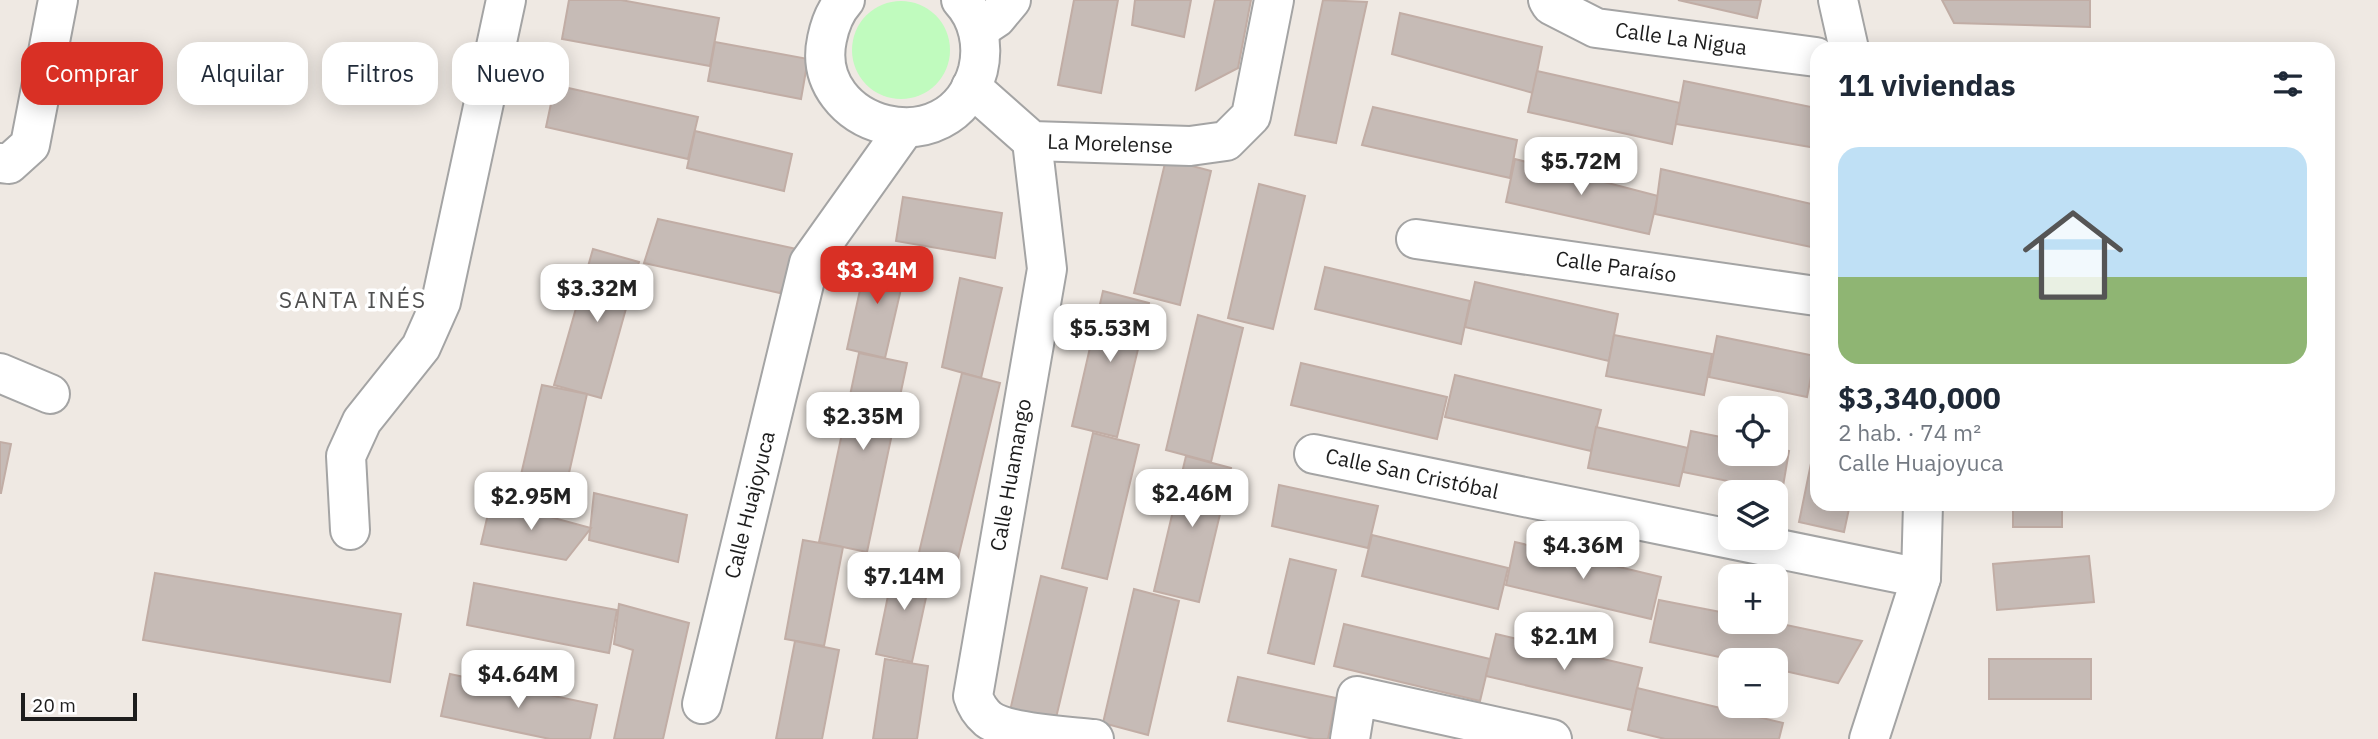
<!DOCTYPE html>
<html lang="es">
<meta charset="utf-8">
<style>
body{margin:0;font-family:"IBM Plex Sans",sans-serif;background:#f2f2f3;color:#1f2937;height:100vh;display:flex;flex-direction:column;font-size:26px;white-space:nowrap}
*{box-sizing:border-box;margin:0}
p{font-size:23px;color:#747a83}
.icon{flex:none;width:38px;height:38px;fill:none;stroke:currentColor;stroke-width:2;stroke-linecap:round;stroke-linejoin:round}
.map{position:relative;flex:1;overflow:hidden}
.drawer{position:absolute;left:1810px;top:42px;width:525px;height:469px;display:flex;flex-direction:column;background:#fff;border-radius:21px;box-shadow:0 4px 18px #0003}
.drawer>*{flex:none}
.banner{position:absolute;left:21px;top:42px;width:665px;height:63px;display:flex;gap:14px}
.buttons{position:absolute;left:1718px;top:396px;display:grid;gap:14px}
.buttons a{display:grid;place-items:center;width:70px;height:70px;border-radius:14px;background:#fff;box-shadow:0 4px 18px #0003;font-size:35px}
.scale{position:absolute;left:21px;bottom:18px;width:116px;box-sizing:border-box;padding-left:7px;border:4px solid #1d1d1d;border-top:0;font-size:19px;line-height:24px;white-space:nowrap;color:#1d1d1d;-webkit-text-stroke:5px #fff;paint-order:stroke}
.price{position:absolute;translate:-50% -60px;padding:0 16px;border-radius:14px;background:#fff;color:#222;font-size:23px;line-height:46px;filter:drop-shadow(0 2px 4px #0008)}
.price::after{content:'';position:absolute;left:50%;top:42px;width:21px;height:16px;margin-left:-10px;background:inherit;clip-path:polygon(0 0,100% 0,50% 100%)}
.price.current{background:#d93025;color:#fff}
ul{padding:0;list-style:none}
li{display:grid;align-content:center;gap:14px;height:371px;padding:0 28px}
li span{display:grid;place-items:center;height:217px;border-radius:21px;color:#555}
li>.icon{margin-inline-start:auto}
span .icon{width:126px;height:126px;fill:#fffc;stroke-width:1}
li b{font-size:30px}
h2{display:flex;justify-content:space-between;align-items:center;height:84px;padding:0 28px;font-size:30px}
.pill{padding:0 24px;border-radius:21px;background:#fff;box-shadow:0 4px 18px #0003;font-size:24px;line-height:63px}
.pill.current{background:#d93025;color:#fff}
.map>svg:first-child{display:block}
.park{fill:#c0fbbe}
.building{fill:#c6bbb6;stroke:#c1ada5;stroke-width:2}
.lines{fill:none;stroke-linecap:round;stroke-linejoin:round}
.minor-casing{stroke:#a4a4a4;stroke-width:42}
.minor{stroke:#fff;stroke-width:38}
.labels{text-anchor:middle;stroke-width:7;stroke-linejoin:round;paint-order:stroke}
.street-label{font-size:21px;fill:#1d1d1d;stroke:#fff}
.neighbourhood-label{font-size:23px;letter-spacing:2px;fill:#505050;stroke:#fff}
</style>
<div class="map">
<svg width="2378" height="739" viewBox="0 0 2378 739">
<rect width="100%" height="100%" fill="#efe9e3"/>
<circle class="park" cx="901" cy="50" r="49"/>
<g class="building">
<polygon points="569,0 621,0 719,18 710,66 562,39"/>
<polygon points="1074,0 1118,0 1101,93 1058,85"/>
<polygon points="1135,0 1191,0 1184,37 1132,25"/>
<polygon points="1215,0 1251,0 1238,68 1196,90"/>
<polygon points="1323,0 1367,2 1336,143 1295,135"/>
<polygon points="1678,0 1761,0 1757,18"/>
<polygon points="1942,0 2090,0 2090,27 1954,23"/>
<polygon points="1400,13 1542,47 1533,93 1392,54"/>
<polygon points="715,42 808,59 801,99 708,81"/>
<polygon points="1537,71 1680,103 1672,144 1528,112"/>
<polygon points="1684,81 1816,108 1816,148 1676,124"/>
<polygon points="555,85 698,117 688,159 546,127"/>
<polygon points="1373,107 1517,140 1510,178 1362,145"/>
<polygon points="695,131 792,154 784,191 687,168"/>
<polygon points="1166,159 1211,171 1180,305 1134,293"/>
<polygon points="1515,159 1658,196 1649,234 1506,202"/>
<polygon points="1661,169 1816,205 1816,248 1655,214"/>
<polygon points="1259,184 1305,196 1273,329 1228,318"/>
<polygon points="903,197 1002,213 995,258 896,241"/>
<polygon points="658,219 801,250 780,293 644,263"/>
<polygon points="593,249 639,262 601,398 554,385"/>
<polygon points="868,254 907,263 885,358 847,349"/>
<polygon points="1325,267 1470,301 1461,344 1315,309"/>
<polygon points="960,278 1002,288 981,378 942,367"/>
<polygon points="1475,282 1618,314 1609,361 1465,327"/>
<polygon points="1103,291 1149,303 1117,437 1072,426"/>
<polygon points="1198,315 1243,328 1211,462 1166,450"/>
<polygon points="1614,335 1712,354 1704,395 1606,376"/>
<polygon points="1717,336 1815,356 1807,397 1709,377"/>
<polygon points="859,353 907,363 867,552 819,542"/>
<polygon points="1301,363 1447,397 1437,439 1291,405"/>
<polygon points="962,373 1000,383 954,575 916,565"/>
<polygon points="1455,375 1601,410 1591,451 1445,417"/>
<polygon points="542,385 587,394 566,486 520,479"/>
<polygon points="1596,427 1688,448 1679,486 1588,468"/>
<polygon points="1691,431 1731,439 1731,453 1776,453 1776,448 1789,451 1782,492 1683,472"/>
<polygon points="1093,433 1139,445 1107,579 1062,568"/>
<polygon points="1816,439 1816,504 1850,504 1844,532 1799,522"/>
<polygon points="0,442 11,444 1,493 0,493"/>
<polygon points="1186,456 1231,468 1199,602 1154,591"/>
<polygon points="1279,485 1378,506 1368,548 1272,526"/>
<polygon points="594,493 687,515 678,562 589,540"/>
<polygon points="491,501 591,528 566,560 481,544"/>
<rect x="2013" y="504" width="49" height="23"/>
<polygon points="1372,535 1508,568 1498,609 1362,576"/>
<polygon points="803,540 843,547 824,646 785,639"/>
<polygon points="1515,542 1661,577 1651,619 1506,585"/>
<polygon points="2089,556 2094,602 1997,610 1993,564"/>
<polygon points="1290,559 1336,570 1314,664 1268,653"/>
<polygon points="895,562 932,570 912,662 876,654"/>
<polygon points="155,573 401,614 390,682 143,640"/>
<polygon points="1041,576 1087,588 1055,722 1010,711"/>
<polygon points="474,583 617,610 609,653 467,625"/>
<polygon points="1134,589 1179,601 1148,735 1103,723"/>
<polygon points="1659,600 1731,614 1731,621 1767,621 1862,641 1838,683 1776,669 1776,660 1733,660 1650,642"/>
<polygon points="619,604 689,623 663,739 614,739 633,650 614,644"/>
<polygon points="1344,624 1490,659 1480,701 1334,666"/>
<polygon points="1496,634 1642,668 1632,710 1486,676"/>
<polygon points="795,641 839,650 822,739 776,739"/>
<polygon points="885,659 928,666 917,739 873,739"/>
<rect x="1989" y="659" width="102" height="40"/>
<polygon points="450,674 597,705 590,739 550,739 441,716"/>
<polygon points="1238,677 1336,698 1328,739 1314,739 1228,721"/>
<polygon points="1637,688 1783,723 1779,739 1665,739 1628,730"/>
</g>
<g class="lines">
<g class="minor-casing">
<g id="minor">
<path d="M845,0C835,11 830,24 827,39C808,127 951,169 978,70C984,45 978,18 961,0"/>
<polyline points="1548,0 1551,5 1596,28 1816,57"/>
<polyline points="1838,0 1849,49"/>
<polyline points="978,30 996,18 1011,0"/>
<polyline points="971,87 1032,141 1190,146 1226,141 1251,116 1274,0"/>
<path d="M1032,141L1047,269L973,696C976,706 980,712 988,719C1008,734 1067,736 1094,739"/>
<polyline points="0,163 9,164 30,145 58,0"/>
<polyline points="1416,239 1816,296"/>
<polyline points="0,373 50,394"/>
<polyline points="1314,454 1921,578"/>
<polyline points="350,530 346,456 362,421 421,347 441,302 506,0"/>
<polyline points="702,704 809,263 905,128"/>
<polyline points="1350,739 1357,696 1552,739"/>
<polyline points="1869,739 1921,578 1923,504"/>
</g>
</g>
<use href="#minor" class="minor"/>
</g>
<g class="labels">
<g class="street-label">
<text transform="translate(1681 39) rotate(8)" y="7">Calle La Nigua</text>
<text transform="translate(1110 144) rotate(2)" y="7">La Morelense</text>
<text transform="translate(1616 267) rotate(8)" y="7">Calle Paraíso</text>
<text transform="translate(1412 474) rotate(12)" y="7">Calle San Cristóbal</text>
<text transform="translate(1011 475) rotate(-80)" y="7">Calle Huamango</text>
<text transform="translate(750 505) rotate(-76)" y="7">Calle Huajoyuca</text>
</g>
<g class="neighbourhood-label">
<text x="353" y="308">SANTA INÉS</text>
</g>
</g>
</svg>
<div class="buttons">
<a><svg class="icon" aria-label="locate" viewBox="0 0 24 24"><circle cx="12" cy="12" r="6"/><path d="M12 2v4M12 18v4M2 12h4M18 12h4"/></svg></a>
<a><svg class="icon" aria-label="layers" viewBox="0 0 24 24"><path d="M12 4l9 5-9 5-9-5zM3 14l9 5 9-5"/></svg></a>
<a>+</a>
<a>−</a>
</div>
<div class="scale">20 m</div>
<b class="price" style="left:1581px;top:197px">$5.72M</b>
<b class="price current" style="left:877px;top:306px">$3.34M</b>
<b class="price" style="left:597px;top:324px">$3.32M</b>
<b class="price" style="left:1110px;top:364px">$5.53M</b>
<b class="price" style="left:863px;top:452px">$2.35M</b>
<b class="price" style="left:1192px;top:529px">$2.46M</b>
<b class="price" style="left:531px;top:532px">$2.95M</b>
<b class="price" style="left:1583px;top:581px">$4.36M</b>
<b class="price" style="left:904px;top:612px">$7.14M</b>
<b class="price" style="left:1564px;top:672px">$2.1M</b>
<b class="price" style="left:518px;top:710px">$4.64M</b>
<div class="banner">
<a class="pill current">Comprar</a>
<a class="pill">Alquilar</a>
<a class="pill">Filtros</a>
<a class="pill">Nuevo</a>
</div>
<section class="drawer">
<h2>11 viviendas<svg class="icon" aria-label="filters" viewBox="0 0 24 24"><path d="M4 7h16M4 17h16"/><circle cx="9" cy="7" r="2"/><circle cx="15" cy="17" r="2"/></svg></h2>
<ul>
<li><span style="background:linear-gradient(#bfe0f5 60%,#8fb573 0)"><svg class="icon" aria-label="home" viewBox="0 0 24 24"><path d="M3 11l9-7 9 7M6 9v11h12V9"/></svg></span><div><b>$3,340,000</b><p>2 hab. · 74 m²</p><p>Calle Huajoyuca</p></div></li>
</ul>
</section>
</div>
